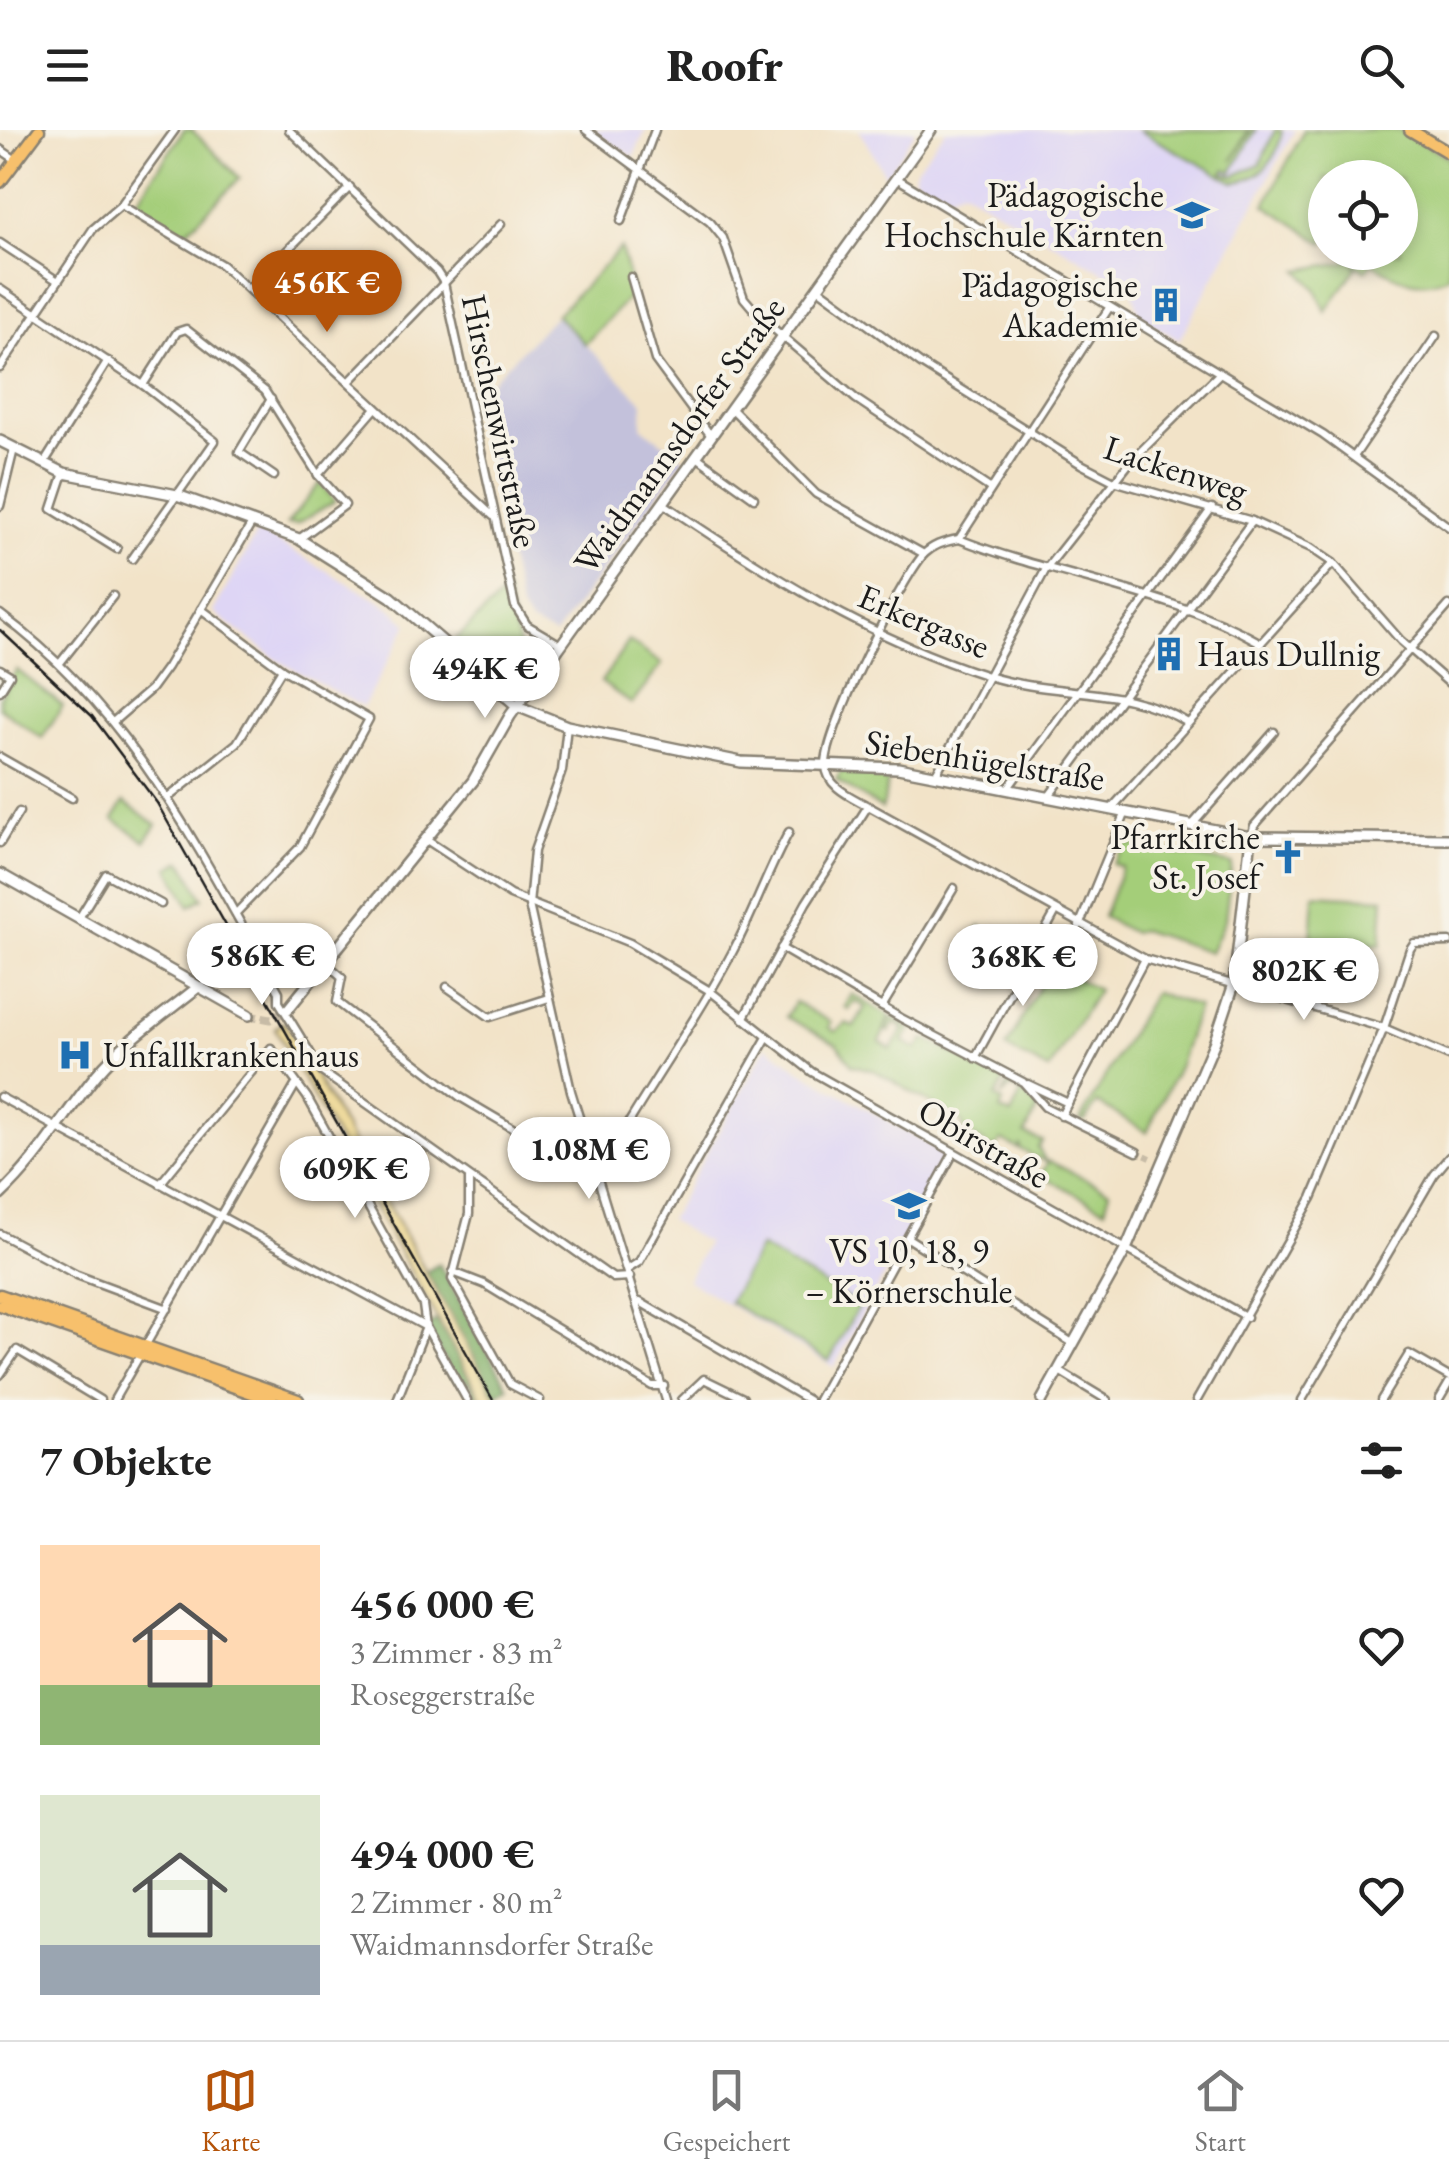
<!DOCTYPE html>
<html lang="de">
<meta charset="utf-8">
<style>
body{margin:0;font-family:"EB Garamond",serif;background:#f2f2f2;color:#222;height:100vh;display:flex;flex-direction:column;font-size:38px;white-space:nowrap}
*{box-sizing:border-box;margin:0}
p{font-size:32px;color:#767676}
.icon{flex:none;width:55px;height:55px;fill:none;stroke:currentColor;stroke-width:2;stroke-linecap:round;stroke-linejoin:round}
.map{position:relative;height:1270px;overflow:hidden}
.details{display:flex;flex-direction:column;background:#fff;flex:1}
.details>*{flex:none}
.controls{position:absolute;left:1308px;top:30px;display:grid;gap:20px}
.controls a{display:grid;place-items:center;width:110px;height:110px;border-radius:50%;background:#fff;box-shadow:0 5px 15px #0003;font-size:50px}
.price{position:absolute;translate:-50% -85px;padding:0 22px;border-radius:35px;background:#fff;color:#222;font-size:32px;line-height:65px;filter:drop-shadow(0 2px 5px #0008)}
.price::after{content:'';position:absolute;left:50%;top:60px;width:30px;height:22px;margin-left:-15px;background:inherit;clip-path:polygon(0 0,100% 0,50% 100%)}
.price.on{background:#b45309;color:#fff}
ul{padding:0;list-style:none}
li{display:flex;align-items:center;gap:30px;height:250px;padding:0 40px}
li span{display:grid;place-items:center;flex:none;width:280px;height:200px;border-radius:0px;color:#555}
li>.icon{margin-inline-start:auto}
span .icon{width:120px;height:120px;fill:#fffc;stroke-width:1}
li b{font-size:42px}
h2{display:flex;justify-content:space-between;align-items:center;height:120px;padding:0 40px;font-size:42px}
header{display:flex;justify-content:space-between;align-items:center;height:130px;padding:0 40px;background:#fff;font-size:45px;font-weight:800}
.tabs{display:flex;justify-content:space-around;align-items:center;height:140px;border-top:2px solid #e0e0e0;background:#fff;font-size:28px;color:#767676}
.tabs a{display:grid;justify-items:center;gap:5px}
.tabs .on{color:#b45309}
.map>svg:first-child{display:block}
.built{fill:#ded5f5}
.industrial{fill:#c3c1db}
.green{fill:#a4ce79;stroke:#60754a;stroke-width:2.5}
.forest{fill:#83b169;stroke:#506642;stroke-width:2.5}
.sand{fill:#eeda9e;stroke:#857b5d;stroke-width:2.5}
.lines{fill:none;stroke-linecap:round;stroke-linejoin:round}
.minor-tunnel{stroke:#c7bba6;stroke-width:6;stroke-dasharray:6 3;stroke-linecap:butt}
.tertiary-tunnel{stroke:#c7bba6;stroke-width:9;stroke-dasharray:9 4.5;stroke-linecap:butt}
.minor-casing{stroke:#878072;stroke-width:11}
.tertiary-casing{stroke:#878072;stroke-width:14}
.primary-casing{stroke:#878072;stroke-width:15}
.minor{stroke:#fff;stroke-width:6}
.tertiary{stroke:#fff;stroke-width:9}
.primary{stroke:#f7c06c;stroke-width:10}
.rail{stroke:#1c1c1c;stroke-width:2.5}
.labels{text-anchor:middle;stroke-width:8;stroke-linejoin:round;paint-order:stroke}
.poi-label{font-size:35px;fill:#1c1c1c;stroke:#f7f3e8;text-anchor:end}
.street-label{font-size:35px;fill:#1c1c1c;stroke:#f7f3e8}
</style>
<header><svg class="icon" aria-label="menu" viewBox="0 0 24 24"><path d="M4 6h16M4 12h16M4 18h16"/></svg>Roofr<svg class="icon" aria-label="search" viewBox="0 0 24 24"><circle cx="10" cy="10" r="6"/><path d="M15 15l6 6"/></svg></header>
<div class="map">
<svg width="1449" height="1270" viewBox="0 0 1449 1270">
<rect width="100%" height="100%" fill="#f7f3e8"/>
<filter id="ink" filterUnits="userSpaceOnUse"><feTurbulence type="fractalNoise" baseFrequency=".01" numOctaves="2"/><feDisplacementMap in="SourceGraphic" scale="20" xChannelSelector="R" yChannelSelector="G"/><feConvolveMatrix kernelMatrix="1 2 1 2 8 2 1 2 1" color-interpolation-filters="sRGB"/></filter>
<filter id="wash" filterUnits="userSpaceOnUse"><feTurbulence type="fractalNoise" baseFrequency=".0048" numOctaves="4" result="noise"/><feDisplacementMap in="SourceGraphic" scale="40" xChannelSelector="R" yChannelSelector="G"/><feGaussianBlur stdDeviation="2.25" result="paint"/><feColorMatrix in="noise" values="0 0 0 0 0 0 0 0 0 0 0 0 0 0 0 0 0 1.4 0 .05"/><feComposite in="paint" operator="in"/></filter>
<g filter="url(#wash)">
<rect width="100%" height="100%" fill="#f2e3c8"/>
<g class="built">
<polygon points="592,0 646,0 633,27"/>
<polygon points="859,0 916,0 886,46"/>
<polygon points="946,0 1295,0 1179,210 1140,187 1132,159 962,59 943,67 922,55 914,46 917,37"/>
<polygon points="258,401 389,477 408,494 363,577 277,530 213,482"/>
<polygon points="767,916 799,940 949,1026 834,1237 687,1150 707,1113 669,1090"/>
</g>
<polygon class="industrial" points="556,185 643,272 642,297 684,329 555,505 530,493 520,478 475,268"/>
<g class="green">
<polygon points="184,0 192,0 240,48 185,103 138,76 138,69"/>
<path d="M1138,0H1248L1232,31L1251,0H1256L1232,42L1226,39L1223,43L1234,46L1260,34L1275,0L1282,1C1278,27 1262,51 1233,52Z"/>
<path d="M1304,0H1400L1449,28V145C1421,161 1397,149 1372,133L1366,141L1352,132L1356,138L1326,182L1316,159L1299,140L1350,131L1338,123L1400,122V48H1325V114L1265,75Z"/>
<polygon points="621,118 633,163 585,214 556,185"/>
<polygon points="320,353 335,371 297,394 287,394"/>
<polygon points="506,461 524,537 508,551 454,511"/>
<polygon points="629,511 662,534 632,574 601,552"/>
<polygon points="17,540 63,576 42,608 0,578 0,567"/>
<polygon points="841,641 890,642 882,679 836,650"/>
<polygon points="124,672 157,695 145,711 113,689"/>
<polygon points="1126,713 1232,734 1225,790 1210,822 1141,800 1133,803 1103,787 1122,737 1113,734"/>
<polygon points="182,731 203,768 190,776 169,738"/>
<polygon points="1314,764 1384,768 1381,815 1311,811"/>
<polygon points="980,796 1020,825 1010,840 964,820"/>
<polygon points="1051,835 1098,860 1049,940 1006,918"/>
<polygon points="1154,862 1198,877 1179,935 1147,1002 1097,973 1084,992 1080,990"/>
<polygon points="852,864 889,886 880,912 891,919 904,899 894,893 889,902 885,900 892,887 911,899 903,911 916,919 925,909 1005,949 996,967 1003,972 1000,980 1011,985 1021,963 1011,957 1002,966 1010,951 1038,977 1025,1004 1042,1011 1038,1017 1046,1032 1020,1019 1021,1015 1018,1019 1001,1010 995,1019 965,1002 961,991 875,941 852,935 837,914 786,887 795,872 831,892 829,897 835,902 846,893 854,897 865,877 855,871 849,880 845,877"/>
<polygon points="1049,1031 1110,1061 1105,1079 1040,1045"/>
<polygon points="760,1117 859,1175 829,1231 729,1172"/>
</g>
<g class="forest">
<polygon points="439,1134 508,1257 495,1265 426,1142"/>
<polygon points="437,1190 482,1270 477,1270 469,1253 452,1244 426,1197"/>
</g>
<polygon class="sand" points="285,892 498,1270 482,1270 479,1264 275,898"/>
</g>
<g filter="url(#ink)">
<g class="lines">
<polyline class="minor-tunnel" points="1137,1022 1151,1028"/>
<polyline class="tertiary-tunnel" points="249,885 271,889 288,879"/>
<g class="minor-casing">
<g id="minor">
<polyline points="289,0 437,142 444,153 515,476 527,495 561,515"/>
<polyline points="586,0 710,92 723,108 744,168 761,188 856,269 991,359"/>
<polyline points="0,19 16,30"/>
<polyline points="898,49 1323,305 1449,397"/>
<polyline points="121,75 222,135 493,386"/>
<polyline points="621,91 655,0"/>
<polyline points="0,113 58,151"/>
<polyline points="631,147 655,230 711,306"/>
<polyline points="818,158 921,234 1081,334 1114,351 1252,391 1311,418 1333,433 1401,511 1449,553"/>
<polyline points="0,159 143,255 215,311 132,429"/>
<polyline points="249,159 350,57"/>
<path d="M1109,178L959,409C946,411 933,415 924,424C900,451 825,601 826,635C826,657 852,667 868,676L1145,829L1384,898L1449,926"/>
<polyline points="0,238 93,99 121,75 175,0"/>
<polyline points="349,252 501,94"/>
<polyline points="143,255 177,202 186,199 265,261 318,345 345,375 299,409"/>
<polyline points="271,269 239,322 274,346"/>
<polyline points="732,279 816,364 924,424"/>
<polyline points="1355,325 1436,206"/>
<polyline points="697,327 754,368"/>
<polyline points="44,333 108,231"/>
<polyline points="64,343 52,379 117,419"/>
<polyline points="318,345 376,278"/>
<path d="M664,374C766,443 870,509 988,546C1055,567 1127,555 1188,593"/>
<polyline points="0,376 14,319"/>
<path d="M959,409C1058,448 1168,460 1261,513"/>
<polyline points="201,479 282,539 369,589 300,717 237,782"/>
<path d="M0,484C133,582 200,722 279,862V872L322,942L613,1148L630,1147"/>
<polyline points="60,533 113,466"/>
<polyline points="0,539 10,545 0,561"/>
<polyline points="114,591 151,559 167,537 252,393"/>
<polyline points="567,596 562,641 534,721 529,775 571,961 666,1270"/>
<polyline points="0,627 72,668"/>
<polyline points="936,644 1046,439 1131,331 1220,243"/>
<polyline points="1008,658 1212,378"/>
<polyline points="1049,666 1252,391"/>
<polyline points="169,667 237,613 282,539"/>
<polyline points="1111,679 1333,433"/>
<polyline points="1192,695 1274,602"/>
<polyline points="1251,707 1254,696 1449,475"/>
<polyline points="425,709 510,765 630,813 710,861 812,942 1247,1187"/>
<polyline points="0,713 19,682"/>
<polyline points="79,788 106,744 161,774"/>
<polyline points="1079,796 1126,682"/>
<polyline points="1045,801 1055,783"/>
<polyline points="781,818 901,888 1023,952 1045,977 1137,1022"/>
<path d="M325,832L342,847L337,872L460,967L577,1036L612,1021C650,954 697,890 733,821C754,782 767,742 789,702"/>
<polyline points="447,857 490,887 549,868"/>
<polyline points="882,877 954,758"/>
<polyline points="743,889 806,773 868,676"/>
<polyline points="975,928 1039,812"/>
<polyline points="1028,954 1068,973"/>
<polyline points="0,967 426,1197 467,1270"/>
<polyline points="1061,986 1145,829"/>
<polyline points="469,1049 469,1084 452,1149 510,1254 540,1270"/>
<polyline points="160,1054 271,918 307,967 423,1175 426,1197 397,1270"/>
<polyline points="0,1104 77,1145 168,1179"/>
<polyline points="908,1108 1074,1214"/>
<polyline points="628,1139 639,1132 766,909"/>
<polyline points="453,1142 484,1154 652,1256 664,1256"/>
<polyline points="640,1172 808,1270"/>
<polyline points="1059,1241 1107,1270"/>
<polyline points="0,1245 17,1220 100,1270"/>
<polyline points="114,1270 295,956"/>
<polyline points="682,1270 704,1249 743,1268"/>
<polyline points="818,1270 953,1024"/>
<polyline points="1197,1270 1312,1068 1384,898 1410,819 1414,813 1449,812"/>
<polyline points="1302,1270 1434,1045 1449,1027"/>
<polyline points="1381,1270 1409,1224 1449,1247"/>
<polyline points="1439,1270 1449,1253"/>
</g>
</g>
<g class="tertiary-casing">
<g id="tertiary">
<polyline points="0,311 64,343 177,365 299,409 391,467 517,576 567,596 741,632 898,638 1251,707 1449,709"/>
<polyline points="0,744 249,885"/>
<polyline points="288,879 473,651 510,586 931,0"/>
<path d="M0,1065C39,1029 64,984 97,944C126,910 162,886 197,858"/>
<polyline points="1042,1270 1126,1119 1215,911 1234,854 1251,707"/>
</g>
</g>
<g class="primary-casing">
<g id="primary">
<polyline points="1410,0 1449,23"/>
<polyline points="0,52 39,0"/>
<polyline points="0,1165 298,1270"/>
<polyline points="0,1175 272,1270"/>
</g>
</g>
<use href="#minor" class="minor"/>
<use href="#tertiary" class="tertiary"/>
<use href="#primary" class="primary"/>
<polyline class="rail" points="0,500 92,586 157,673 493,1270"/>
</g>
</g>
<defs>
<g id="school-bare" transform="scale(2.7)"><path d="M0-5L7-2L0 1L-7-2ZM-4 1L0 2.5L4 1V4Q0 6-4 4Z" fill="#1f6fb2" stroke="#f7f3e8" stroke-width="2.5" paint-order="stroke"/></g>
<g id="building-bare" transform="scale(2.7)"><path d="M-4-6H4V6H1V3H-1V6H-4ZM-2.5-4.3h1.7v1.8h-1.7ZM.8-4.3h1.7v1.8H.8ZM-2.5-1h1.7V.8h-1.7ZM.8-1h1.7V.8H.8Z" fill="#1f6fb2" stroke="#f7f3e8" stroke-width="2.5" paint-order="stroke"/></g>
<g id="church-bare" transform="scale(2.7)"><path d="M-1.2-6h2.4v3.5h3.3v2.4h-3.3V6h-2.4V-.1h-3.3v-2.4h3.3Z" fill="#1f6fb2" stroke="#f7f3e8" stroke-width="2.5" paint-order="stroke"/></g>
<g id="hospital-bare" transform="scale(2.7)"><path d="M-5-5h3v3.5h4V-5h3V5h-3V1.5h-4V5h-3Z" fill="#1f6fb2" stroke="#f7f3e8" stroke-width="2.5" paint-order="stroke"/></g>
</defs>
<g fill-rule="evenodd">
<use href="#school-bare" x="1192" y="85"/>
<use href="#building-bare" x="1166" y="175"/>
<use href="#building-bare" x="1169" y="524"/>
<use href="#church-bare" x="1288" y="727"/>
<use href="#hospital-bare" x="75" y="925"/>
<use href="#school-bare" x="909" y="1076"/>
</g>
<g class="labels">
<g class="poi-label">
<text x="1164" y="77">Pädagogische<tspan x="1164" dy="40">Hochschule Kärnten</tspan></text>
<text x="1138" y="167">Pädagogische<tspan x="1138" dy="40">Akademie</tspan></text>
<text x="1197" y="536" text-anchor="start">Haus Dullnig</text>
<text x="1260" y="719">Pfarrkirche<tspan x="1260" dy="40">St. Josef</tspan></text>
<text x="103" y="937" text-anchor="start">Unfallkrankenhaus</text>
<text x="909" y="1133" text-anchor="middle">VS 10, 18, 9<tspan x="909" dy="40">– Körnerschule</tspan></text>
</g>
<g class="street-label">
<text transform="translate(500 291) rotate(78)" y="12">Hirschenwirtstraße</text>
<text transform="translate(679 305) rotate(-54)" y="12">Waidmannsdorfer Straße</text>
<text transform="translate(1176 339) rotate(18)" y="12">Lackenweg</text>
<text transform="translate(924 491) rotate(23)" y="12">Erkergasse</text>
<text transform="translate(985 630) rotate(9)" y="12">Siebenhügelstraße</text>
<text transform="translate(984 1013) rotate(30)" y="12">Obirstraße</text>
</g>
</g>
</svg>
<div class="controls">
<a><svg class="icon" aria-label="locate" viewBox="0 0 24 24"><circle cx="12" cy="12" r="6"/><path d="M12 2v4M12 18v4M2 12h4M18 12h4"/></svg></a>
</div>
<b class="price on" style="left:327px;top:205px">456K €</b>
<b class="price" style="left:485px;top:591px">494K €</b>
<b class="price" style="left:262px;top:878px">586K €</b>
<b class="price" style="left:1023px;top:879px">368K €</b>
<b class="price" style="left:1304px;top:893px">802K €</b>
<b class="price" style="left:589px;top:1072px">1.08M €</b>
<b class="price" style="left:355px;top:1091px">609K €</b>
</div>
<section class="details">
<h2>7 Objekte<svg class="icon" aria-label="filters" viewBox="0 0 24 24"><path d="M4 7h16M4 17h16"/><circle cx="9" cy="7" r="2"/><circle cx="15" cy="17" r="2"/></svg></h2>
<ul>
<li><span style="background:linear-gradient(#ffd9b3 70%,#8fb573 0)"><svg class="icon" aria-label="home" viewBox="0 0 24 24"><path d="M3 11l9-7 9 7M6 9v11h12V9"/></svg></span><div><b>456 000 €</b><p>3 Zimmer · 83 m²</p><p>Roseggerstraße</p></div><svg class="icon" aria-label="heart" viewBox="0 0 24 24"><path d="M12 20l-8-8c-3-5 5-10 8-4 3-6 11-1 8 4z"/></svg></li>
<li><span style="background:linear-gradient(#dfe7d0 75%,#9aa5b1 0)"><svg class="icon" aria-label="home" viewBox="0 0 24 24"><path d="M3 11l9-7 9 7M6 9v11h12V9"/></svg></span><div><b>494 000 €</b><p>2 Zimmer · 80 m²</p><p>Waidmannsdorfer Straße</p></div><svg class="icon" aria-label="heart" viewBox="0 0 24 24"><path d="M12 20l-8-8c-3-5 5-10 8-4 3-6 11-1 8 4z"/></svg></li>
</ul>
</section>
<nav class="tabs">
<a class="on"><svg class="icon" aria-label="map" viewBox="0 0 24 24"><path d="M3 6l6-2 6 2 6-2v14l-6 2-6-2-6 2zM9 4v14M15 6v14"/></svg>Karte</a>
<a><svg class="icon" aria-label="saved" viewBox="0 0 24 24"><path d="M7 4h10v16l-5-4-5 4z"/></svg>Gespeichert</a>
<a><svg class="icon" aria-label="home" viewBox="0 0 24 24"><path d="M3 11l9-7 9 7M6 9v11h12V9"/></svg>Start</a>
</nav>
